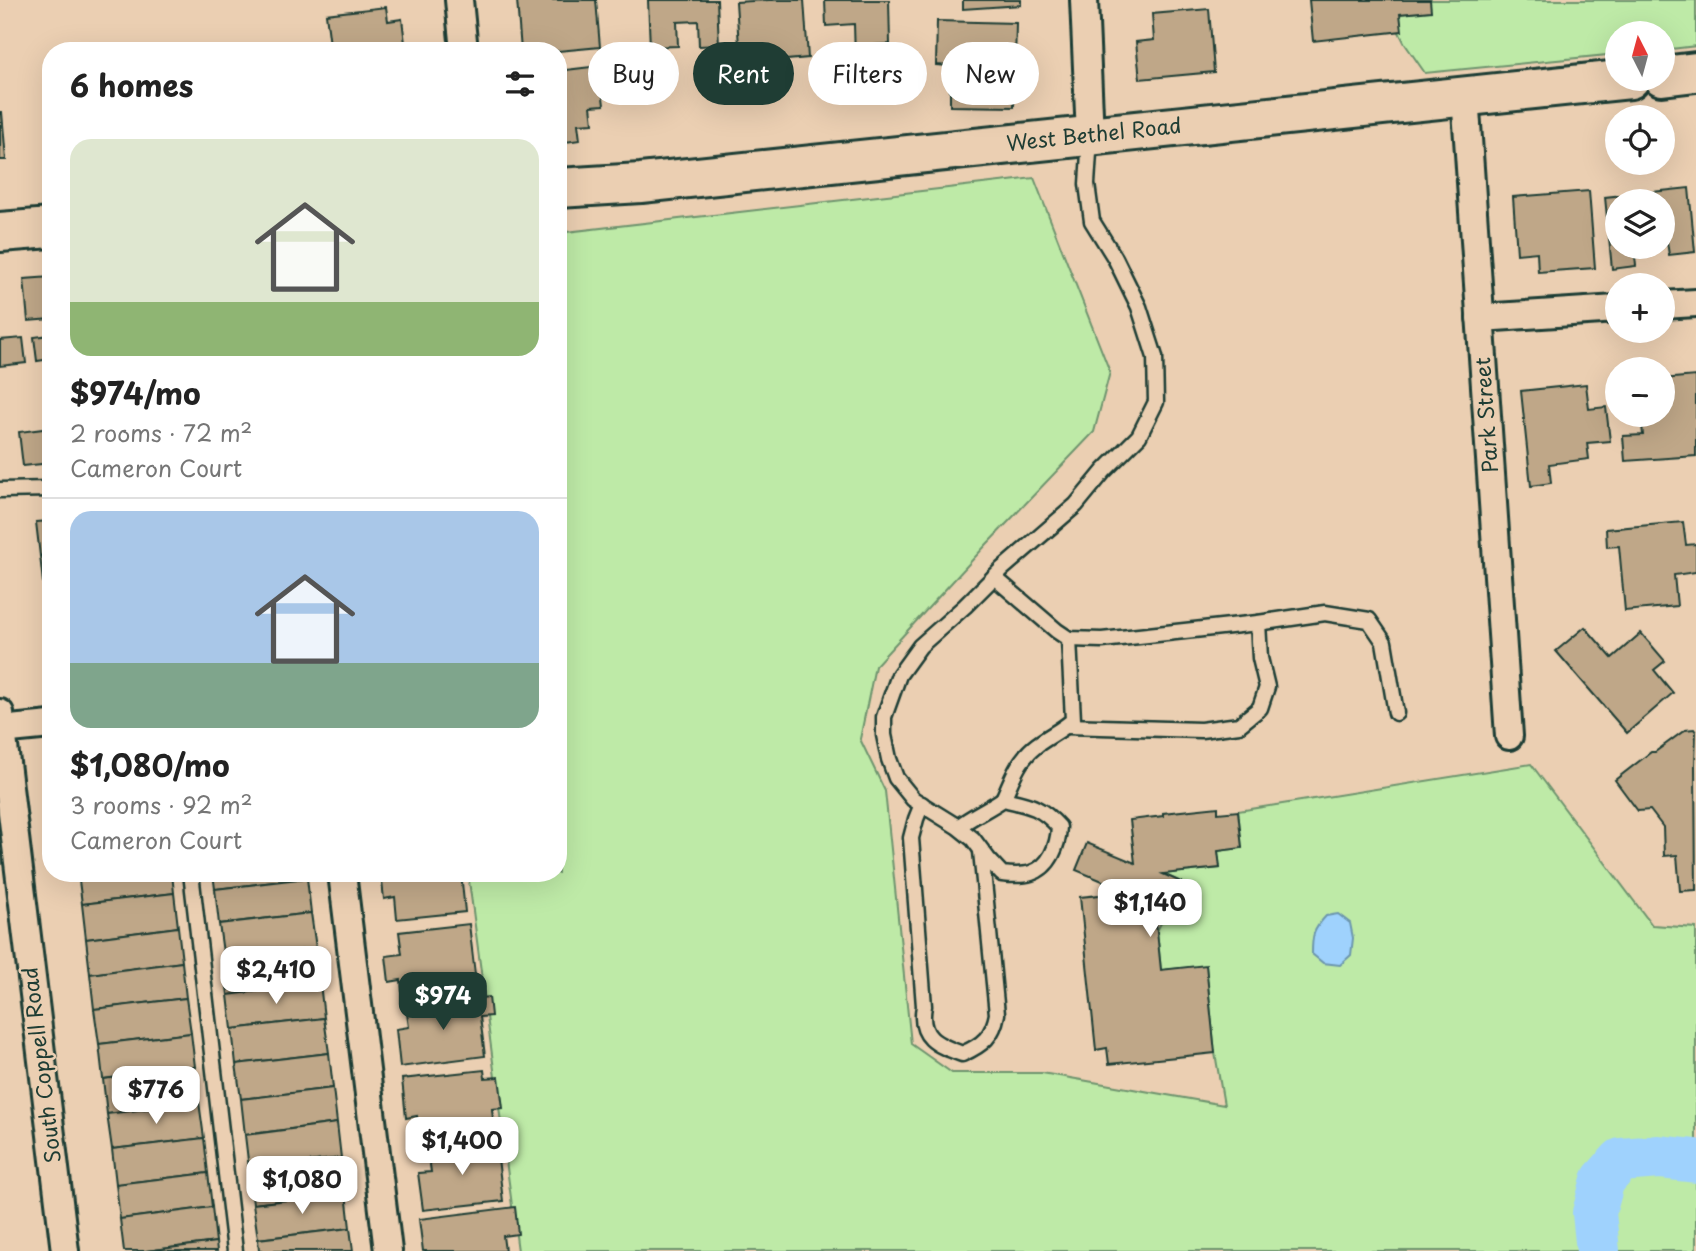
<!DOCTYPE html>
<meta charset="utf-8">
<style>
body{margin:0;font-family:"Playpen Sans",sans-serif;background:#f6f6f6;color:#222;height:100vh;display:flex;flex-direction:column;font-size:26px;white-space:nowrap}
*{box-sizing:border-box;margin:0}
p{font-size:23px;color:#767676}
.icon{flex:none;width:38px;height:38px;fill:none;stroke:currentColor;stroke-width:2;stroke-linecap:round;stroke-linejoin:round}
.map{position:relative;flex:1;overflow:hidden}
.side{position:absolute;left:42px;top:42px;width:525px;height:840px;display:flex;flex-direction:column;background:#fff;border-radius:28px;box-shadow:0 7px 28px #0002}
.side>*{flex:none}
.guide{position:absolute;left:588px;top:42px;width:665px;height:63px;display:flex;gap:14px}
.needle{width:46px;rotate:354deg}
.buttons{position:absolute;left:1605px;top:21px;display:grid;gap:14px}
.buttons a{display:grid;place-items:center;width:70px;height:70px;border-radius:50%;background:#fff;box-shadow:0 7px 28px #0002;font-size:35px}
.price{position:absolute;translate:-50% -60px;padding:0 16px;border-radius:14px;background:#fff;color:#222;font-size:23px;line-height:46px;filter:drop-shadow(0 2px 4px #0008)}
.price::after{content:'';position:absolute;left:50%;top:42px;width:21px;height:16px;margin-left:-10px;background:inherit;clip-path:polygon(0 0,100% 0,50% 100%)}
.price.on{background:#1f3d34;color:#fff}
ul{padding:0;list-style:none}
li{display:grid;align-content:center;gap:14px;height:371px;padding:0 28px}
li+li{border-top:2px solid #e0e0e0}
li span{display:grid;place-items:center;height:217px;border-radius:21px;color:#555}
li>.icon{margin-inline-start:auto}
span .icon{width:126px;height:126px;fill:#fffc;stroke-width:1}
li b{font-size:30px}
h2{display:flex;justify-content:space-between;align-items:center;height:84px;padding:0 28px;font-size:30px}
.tag{padding:0 24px;border-radius:32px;background:#fff;box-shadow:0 7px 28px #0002;font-size:24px;line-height:63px}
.tag.on{background:#1f3d34;color:#fff}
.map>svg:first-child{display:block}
.green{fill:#beeaa7;stroke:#6e946e;stroke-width:2}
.water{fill:#9fd2fd;stroke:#6c96ad;stroke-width:2}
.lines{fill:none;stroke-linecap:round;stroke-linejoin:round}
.river{stroke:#9fd2fd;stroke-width:44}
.building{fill:#bfa788;stroke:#1f3d34;stroke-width:2}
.service-casing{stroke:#1f3d34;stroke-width:19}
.minor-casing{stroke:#1f3d34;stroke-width:32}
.secondary-casing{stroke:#1f3d34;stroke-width:44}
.service{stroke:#ebcfb2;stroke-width:14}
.minor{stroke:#ebcfb2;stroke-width:26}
.secondary{stroke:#ebcfb2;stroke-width:38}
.labels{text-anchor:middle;stroke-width:5;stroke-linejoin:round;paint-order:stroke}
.street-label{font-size:21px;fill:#1f3d34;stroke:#ebcfb2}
</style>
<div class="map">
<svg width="1696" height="1251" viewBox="0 0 1696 1251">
<rect width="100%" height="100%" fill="#ebcfb2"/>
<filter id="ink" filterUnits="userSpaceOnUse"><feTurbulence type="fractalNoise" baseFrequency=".0143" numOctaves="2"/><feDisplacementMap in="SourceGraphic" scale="14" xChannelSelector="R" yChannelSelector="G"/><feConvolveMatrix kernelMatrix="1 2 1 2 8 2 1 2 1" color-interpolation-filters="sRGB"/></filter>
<g filter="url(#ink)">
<g class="green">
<polygon points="1409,0 1696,0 1696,46 1663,50 1662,33 1617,33 1617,54 1425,73 1405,44 1388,10"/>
<polygon points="1034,178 1110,372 1094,432 987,544 875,666 860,739 885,791 911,1044 952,1073 1042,1073 1224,1105 1215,1053 1206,966 1161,970 1157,931 1181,882 1163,874 1220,868 1218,851 1242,848 1238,811 1531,764 1652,925 1696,928 1696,1251 518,1251 468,873 558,873 558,527 561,526 558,502 558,233"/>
</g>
<path class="water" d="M1338,914L1350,923L1353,938L1351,955L1340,965L1323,963L1312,954C1312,935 1313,930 1326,916Z"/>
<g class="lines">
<polyline class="river" points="1598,1251 1594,1213 1603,1180 1621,1160 1659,1157 1696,1161"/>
</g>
<g class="building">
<polygon points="517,0 596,0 600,47 558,51 521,51"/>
<polygon points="648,0 717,0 719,45 699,46 698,21 677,22 678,46 650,47"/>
<polygon points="769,0 804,0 808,58 776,61 777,86 742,89 736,2"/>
<polygon points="825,0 889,0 890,44 874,45 874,56 855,57 854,24 826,26"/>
<polygon points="963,0 1021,0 1021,5 963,9"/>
<polygon points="1309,0 1430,0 1431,11 1400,14 1402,31 1313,41"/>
<polygon points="386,7 388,21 402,19 406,51 350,51 349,43 330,45 326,14"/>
<polygon points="1209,9 1214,72 1140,79 1136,42 1154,40 1152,14"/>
<polygon points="937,21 1016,23 1014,107 950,106 950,66 936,65"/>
<polygon points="599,66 604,105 591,106 593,123 578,124 580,140 558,143 558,71"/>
<polygon points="0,112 2,112 6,160 0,160"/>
<polygon points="1689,188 1695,252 1669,255 1666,235 1662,235 1662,201 1617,201 1617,247 1634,247 1636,266 1612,269 1605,197"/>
<polygon points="1589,191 1595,268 1538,272 1537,252 1517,254 1513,197"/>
<polygon points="51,277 51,319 28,321 24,279"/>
<polygon points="50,335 51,359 37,361 34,337"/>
<polygon points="23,338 26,363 0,366 0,340"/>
<polygon points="1696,376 1696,456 1625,461 1623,436 1643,435 1641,415 1662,415 1662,379"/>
<polygon points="1586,384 1589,409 1606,407 1610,441 1587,443 1589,459 1549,464 1551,483 1531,486 1521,391"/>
<polygon points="51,428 51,463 23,466 19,432"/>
<polygon points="51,521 51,555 40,556 36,522"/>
<polygon points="1683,522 1686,545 1696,544 1696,572 1674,575 1677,606 1625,611 1619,546 1607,547 1606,529"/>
<polygon points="51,555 51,590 44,591 40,556"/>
<polygon points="51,590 51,624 47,625 44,591"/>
<polygon points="1585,627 1612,658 1641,633 1665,661 1654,670 1673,693 1627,733 1556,651"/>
<polygon points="1694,729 1696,732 1695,765 1696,890 1680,891 1677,855 1664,856 1663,827 1650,810 1638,811 1615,780 1651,752 1655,752 1685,730"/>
<polygon points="1218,807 1218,813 1238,811 1242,848 1218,851 1220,868 1163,874 1181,882 1171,908 1159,904 1155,912 1161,970 1206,965 1215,1053 1109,1064 1107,1048 1096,1050 1080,897 1129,892 1076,870 1087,843 1135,863 1130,820 1163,816 1163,813"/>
<polygon points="78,873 172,873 174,893 82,904"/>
<polygon points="213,873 307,873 307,878 215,889"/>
<polygon points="381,873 461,873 465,912 397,919 395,897 384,899"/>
<polygon points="307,878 311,913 219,924 215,889"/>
<polygon points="174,893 178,927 86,939 82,904"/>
<polygon points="311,913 316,948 224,960 219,924"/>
<polygon points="469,924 476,983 402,991 401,980 389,982 386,956 402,954 399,932"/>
<polygon points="178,927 182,962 90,974 86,939"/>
<polygon points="316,948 320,983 228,995 224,960"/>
<polygon points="182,962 186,998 94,1009 90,974"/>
<polygon points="320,983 324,1018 232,1029 228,995"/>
<polygon points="489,997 491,1016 480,1017 485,1056 400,1067 396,1029 409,1027 406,1007"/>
<polygon points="186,998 191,1033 99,1044 94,1009"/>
<polygon points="324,1018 329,1053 236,1064 232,1029"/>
<polygon points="191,1033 195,1067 103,1079 99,1044"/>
<polygon points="329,1053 333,1088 241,1099 236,1064"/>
<polygon points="195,1067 199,1102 107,1114 103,1079"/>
<polygon points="484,1070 485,1078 499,1077 503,1108 492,1109 494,1129 419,1138 417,1116 406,1118 402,1079"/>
<polygon points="333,1088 337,1123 245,1135 241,1099"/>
<polygon points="199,1102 204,1138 112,1149 107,1114"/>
<polygon points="337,1123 341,1158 249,1169 245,1135"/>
<polygon points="204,1138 208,1173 116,1184 112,1149"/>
<polygon points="496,1141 503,1201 423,1210 418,1173 431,1172 428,1150"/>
<polygon points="341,1158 346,1193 253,1204 249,1169"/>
<polygon points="208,1173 212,1207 120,1219 116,1184"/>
<polygon points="346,1193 350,1228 258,1239 253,1204"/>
<polygon points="212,1207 216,1242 146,1251 124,1251 120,1219"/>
<polygon points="515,1207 518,1234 503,1236 505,1251 423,1251 419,1219"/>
<polygon points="350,1228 353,1251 259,1251 258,1239"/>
<polygon points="216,1242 217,1251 146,1251"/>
</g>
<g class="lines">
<g class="service-casing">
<g id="service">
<polyline points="0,490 51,489"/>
<polyline points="994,577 1057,631 1069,639 1102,640 1258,623 1325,613 1369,620 1384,642 1396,713"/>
<polyline points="1067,726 1201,730 1239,725 1260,708 1267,687 1260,658 1258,623"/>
<path d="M1003,799C1009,787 1015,768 1024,758C1036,741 1058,734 1073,720L1069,639"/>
<path d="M922,804L916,819L911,838L924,1006C918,1038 937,1045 962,1054C983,1045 993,1036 997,1014L981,851"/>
<path d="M958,827C972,816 989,809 1003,799C1029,805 1040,806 1059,827C1058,846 1050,867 1031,873C1022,876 1011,875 1002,874L988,859L973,839L958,827L913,799L896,778L889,759L884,735V717L899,675L920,646L965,606L1002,569L1076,505L1104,471L1139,436L1156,402L1155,357L1139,307L1115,258L1092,221L1087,184L1090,137"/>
<polyline points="191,873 235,1251"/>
</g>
</g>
<g class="minor-casing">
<g id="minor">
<polyline points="459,0 464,51"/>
<polyline points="1084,0 1090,136"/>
<polyline points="1465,95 1509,736"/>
<polyline points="1662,305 1696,303"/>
<polyline points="1480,318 1617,309"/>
<polyline points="0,713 65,1251"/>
<polyline points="0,730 51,725"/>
<polyline points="342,873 388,1251"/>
</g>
</g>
<g class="secondary-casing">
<g id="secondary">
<polyline points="1662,76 1696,72"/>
<polyline points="558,188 641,183 1630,79"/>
<polyline points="0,232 51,228"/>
</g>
</g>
<use href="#service" class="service"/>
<use href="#minor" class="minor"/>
<use href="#secondary" class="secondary"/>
</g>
</g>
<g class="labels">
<g class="street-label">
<text transform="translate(1094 135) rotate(-6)" y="7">West Bethel Road</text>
<text transform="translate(1487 415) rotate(-94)" y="7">Park Street</text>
<text transform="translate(42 1065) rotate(-97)" y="7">South Coppell Road</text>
</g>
</g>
</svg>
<div class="buttons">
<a><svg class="needle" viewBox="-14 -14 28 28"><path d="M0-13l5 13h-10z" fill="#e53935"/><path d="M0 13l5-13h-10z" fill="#767676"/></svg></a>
<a><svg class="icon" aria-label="locate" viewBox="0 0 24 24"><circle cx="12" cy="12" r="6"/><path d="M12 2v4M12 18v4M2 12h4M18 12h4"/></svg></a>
<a><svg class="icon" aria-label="layers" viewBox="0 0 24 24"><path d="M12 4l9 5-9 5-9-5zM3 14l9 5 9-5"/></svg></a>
<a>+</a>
<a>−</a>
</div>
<b class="price" style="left:1150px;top:939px">$1,140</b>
<b class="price" style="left:276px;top:1006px">$2,410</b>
<b class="price on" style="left:443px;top:1032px">$974</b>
<b class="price" style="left:156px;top:1126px">$776</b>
<b class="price" style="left:462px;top:1177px">$1,400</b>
<b class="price" style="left:302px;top:1216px">$1,080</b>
<div class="guide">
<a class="tag">Buy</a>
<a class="tag on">Rent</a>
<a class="tag">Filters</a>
<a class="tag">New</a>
</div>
<section class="side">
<h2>6 homes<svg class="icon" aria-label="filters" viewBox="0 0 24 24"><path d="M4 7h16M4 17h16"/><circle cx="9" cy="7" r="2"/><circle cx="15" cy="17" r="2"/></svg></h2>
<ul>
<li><span style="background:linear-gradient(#dfe7d0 75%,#8fb573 0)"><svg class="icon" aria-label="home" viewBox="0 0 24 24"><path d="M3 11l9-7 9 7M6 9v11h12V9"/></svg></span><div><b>$974/mo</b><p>2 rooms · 72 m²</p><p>Cameron Court</p></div></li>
<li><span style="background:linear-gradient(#a9c7e8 70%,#7fa58c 0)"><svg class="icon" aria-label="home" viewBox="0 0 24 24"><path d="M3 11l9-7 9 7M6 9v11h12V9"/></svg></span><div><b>$1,080/mo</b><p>3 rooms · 92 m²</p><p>Cameron Court</p></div></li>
</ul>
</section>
</div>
